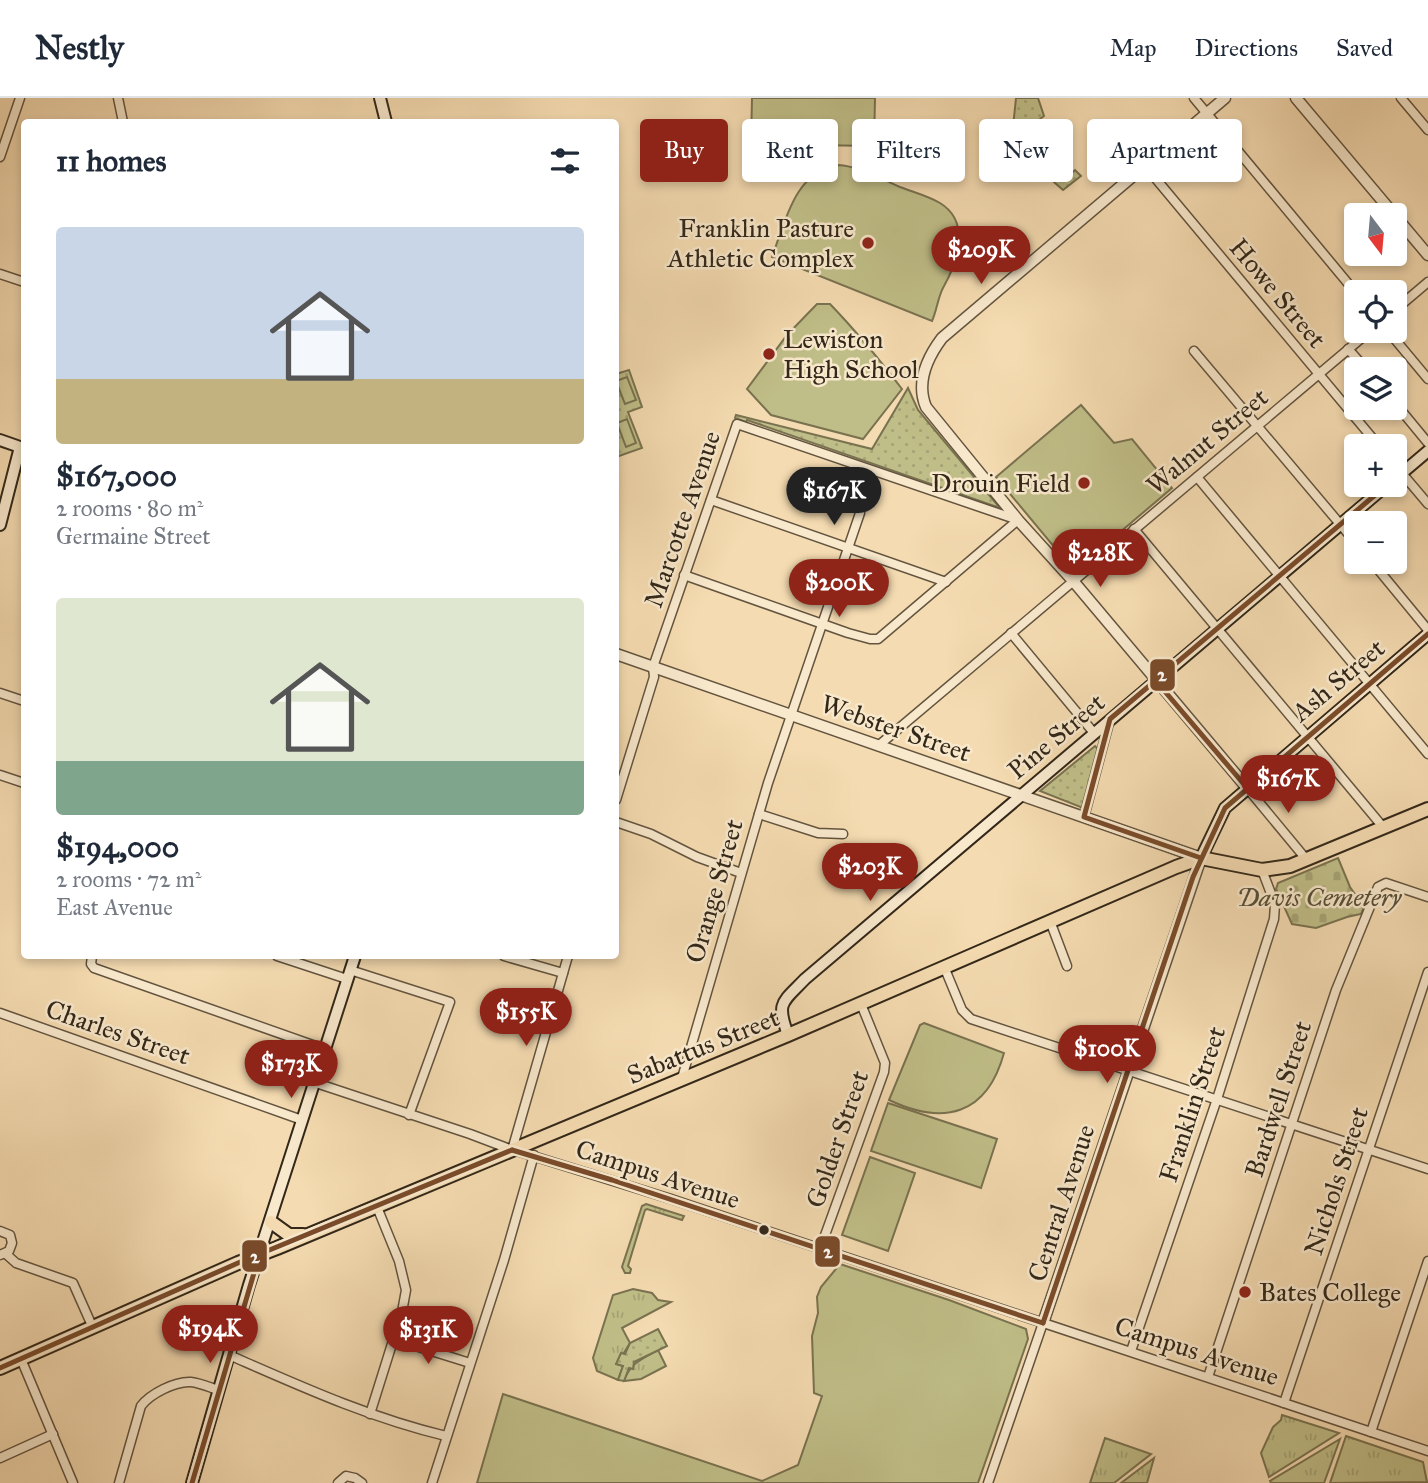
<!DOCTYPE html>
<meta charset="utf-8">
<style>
body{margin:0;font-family:"IM FELL Great Primer",serif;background:#f6f6f7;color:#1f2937;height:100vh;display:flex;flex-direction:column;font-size:26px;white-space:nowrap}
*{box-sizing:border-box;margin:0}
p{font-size:23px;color:#747a83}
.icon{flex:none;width:38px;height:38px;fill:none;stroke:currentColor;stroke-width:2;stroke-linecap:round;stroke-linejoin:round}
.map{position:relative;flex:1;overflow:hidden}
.drawer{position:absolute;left:21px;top:21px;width:598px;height:840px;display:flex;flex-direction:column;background:#fff;border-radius:7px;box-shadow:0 4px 10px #0003}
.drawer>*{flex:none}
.hud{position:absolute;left:640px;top:21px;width:665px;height:63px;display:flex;gap:14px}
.needle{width:46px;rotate:164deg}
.fabs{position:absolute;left:1344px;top:105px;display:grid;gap:14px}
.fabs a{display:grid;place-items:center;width:63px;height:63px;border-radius:7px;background:#fff;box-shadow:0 4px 10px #0003;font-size:35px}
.price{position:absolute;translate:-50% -60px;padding:0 16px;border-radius:24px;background:#8f2418;color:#fff;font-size:23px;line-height:46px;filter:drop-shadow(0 2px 4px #0008)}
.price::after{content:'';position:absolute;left:50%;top:42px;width:21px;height:16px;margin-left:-10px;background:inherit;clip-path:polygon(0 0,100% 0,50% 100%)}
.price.on{background:#222;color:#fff}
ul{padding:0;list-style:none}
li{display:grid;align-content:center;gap:14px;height:371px;padding:0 35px}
li span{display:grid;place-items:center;height:217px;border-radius:7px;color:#555}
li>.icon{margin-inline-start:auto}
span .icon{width:126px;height:126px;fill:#fffc;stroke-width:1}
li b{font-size:30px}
h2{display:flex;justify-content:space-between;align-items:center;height:84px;padding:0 35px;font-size:30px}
.tag{padding:0 24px;border-radius:7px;background:#fff;box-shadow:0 4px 10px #0003;font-size:24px;line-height:63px}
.tag.on{background:#8f2418;color:#fff}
header{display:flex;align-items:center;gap:42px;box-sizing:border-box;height:98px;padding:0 35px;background:#fff;border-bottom:2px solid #e0e1e3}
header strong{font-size:33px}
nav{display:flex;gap:38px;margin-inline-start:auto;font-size:24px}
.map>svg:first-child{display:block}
.grass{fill:url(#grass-tufts);stroke:#797250;stroke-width:2}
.cemetery{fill:url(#cemetery-stones);stroke:#797250;stroke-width:2}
.park{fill:url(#park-dots);stroke:#797250;stroke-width:2}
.pitch{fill:#c0be88;stroke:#797250;stroke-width:2}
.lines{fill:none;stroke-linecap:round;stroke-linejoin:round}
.minor-casing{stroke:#63543f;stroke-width:11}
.tertiary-casing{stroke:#63543f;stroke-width:13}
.secondary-casing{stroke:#322719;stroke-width:14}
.primary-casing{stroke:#322719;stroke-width:16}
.minor{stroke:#f8e8cc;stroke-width:8}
.tertiary{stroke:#f8e8cc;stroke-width:10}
.secondary{stroke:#f8e8cc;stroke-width:10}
.primary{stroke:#f5dbb1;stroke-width:12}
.bus-1-casing{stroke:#f8e8cc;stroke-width:10}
.bus-1{stroke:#7a4b2a;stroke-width:5}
.poi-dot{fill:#8f2418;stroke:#f8e8cc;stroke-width:2.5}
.bus-dot{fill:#322719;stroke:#f8e8cc;stroke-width:2.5}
.labels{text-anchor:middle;stroke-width:5;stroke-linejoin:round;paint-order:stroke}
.poi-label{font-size:26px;fill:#322719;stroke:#f8e8cc;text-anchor:end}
.street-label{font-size:26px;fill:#322719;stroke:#f8e8cc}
.park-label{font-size:26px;font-style:italic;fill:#564d35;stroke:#f8e8cc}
.line-badge{stroke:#f8e8cc;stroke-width:2.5}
.badge-label{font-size:19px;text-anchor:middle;font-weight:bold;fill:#fff}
</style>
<header>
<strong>Nestly</strong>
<nav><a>Map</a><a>Directions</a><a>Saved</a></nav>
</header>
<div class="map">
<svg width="1428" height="1385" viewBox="0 0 1428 1385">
<defs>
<pattern id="grass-tufts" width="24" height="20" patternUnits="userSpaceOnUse" patternTransform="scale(1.75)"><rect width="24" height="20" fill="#c0be88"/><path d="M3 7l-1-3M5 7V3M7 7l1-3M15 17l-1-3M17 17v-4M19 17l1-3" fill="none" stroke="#a5a375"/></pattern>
<pattern id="cemetery-stones" width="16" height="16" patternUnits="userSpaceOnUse" patternTransform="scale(1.75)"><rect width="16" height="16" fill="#c0be88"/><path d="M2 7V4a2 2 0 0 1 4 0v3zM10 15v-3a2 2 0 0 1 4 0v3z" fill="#a5a375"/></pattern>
<pattern id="park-dots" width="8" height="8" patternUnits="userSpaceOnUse" patternTransform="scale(1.75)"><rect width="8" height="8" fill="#c0be88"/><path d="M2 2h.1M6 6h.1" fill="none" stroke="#a5a375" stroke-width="1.8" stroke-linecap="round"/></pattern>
</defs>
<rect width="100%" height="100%" fill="#f5dbb1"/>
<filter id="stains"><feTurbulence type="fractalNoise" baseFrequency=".00286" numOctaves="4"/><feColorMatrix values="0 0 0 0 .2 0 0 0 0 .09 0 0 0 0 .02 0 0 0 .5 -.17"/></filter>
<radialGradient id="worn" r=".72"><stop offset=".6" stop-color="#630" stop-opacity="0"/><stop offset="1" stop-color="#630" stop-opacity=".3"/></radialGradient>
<g class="grass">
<polygon points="646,1106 684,1118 682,1122 647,1111 645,1112 628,1168 631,1171 630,1175 625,1175 622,1169 642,1108"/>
<polygon points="633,1191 652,1195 658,1202 671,1204 622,1230 630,1245 617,1266 623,1268 618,1282 597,1273 593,1260 613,1197"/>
<path d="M658,1252L666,1268L641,1281L624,1283C630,1265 642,1261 658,1252Z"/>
<polygon points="1282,1317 1339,1335 1269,1379 1261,1355 1273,1329 1281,1322"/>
<polygon points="1346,1338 1423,1364 1427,1384 1330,1385"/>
<polygon points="1105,1340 1151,1356 1114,1385 1090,1385"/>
<polygon points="1340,1341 1324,1385 1271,1385 1270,1383"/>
<polygon points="1154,1360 1147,1385 1121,1385"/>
</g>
<polygon class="cemetery" points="1338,760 1350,789 1364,809 1361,816 1347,819 1316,830 1292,826 1276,791 1278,785"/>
<g class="park">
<polygon points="1016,0 1038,0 1044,18 1030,29 1013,29"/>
<polygon points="1057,70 1066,80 1075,72 1081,78 1063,92 1054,84 1055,72"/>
<polygon points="629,272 642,309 628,314 642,350 616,359 616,276"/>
<polygon points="908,290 918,312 1000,410 747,322 746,324 735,320 736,317 872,351"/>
<polygon points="1095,648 1099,652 1083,710 1040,693"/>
<polygon points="658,1231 667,1248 634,1264 633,1271 629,1270 624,1283 618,1282 623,1268 616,1266 621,1255 625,1256 630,1245"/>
</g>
<g class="pitch">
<polygon points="752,0 875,0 874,48 751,46"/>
<path d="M838,67C859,68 881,81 900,89C913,94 928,98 940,105C971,124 958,163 944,188C938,198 937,212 932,223L772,159C785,124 795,73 838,67Z"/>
<path d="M817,206H830C856,233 879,261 902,291L863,341L771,317L747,291L787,237Z"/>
<polygon points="627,279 636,302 625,306 616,283"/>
<polygon points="1081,307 1114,345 1132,341 1172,390 1079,469 1070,468 996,379"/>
<polygon points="627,321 636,345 626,349 617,325"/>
<path d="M924,925L1004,955C987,1017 944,1028 889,1002L920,927Z"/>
<polygon points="888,1005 997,1041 981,1090 871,1053"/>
<polygon points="870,1059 915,1075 888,1153 842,1137"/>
<polygon points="840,1166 949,1202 1026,1231 1028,1241 978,1385 477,1385 503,1296 762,1383 798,1367 822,1298 814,1295 812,1238 818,1215 817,1199 821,1189"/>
</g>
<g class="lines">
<g class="minor-casing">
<g id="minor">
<polyline points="118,0 123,24"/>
<polyline points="1194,0 1356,195"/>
<polyline points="1401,0 1428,32"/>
<polyline points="0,59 20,0"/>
<polyline points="1146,69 1379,348"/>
<polyline points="0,176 24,184"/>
<polyline points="1395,212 1428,184"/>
<polyline points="1388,233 1428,281"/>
<polyline points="1348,251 1366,271"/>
<polyline points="1194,253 1356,445"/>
<polyline points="1395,305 1428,345"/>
<polyline points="1395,367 1428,406"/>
<polyline points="1197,379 1428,656"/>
<polyline points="711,402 946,484"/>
<polyline points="1134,431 1383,729"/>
<polyline points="1372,464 1428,532"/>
<polyline points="684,477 848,535 870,541 878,541 1018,422"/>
<polyline points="1011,535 1094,635"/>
<polyline points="0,595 24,603"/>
<polyline points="878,648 1370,233"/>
<polyline points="0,677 24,685"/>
<polyline points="1248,691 1306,761"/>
<polyline points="616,702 654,579 653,569 737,326 1018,422"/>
<polyline points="759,716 818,735 843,736"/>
<polyline points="1084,719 1110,621"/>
<polyline points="616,724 651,736 697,759 741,775"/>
<polyline points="1050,823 1067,868"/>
<polyline points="92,858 91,866 94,870 324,951"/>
<polyline points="277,858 347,881"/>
<polyline points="504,858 563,875"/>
<polyline points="945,871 962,912 971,921 1428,1071"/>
<polyline points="350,872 450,904 409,1017"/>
<polyline points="0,915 302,1022"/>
<polyline points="682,980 768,685 860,415"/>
<polyline points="313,984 470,1036 507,1050 671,1101 1428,1353"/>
<polyline points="512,1052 568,858"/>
<polyline points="0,1133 10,1137 12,1145 9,1153 0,1157"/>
<polyline points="820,1151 884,974 885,965 861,906"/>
<polyline points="6,1156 16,1165 73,1185 93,1230"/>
<polyline points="393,1241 470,1265"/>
<polyline points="1131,1253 1217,1001 1274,821 1275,806 1262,772"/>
<path d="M229,1257C300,1288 370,1320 446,1338"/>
<polyline points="21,1261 73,1385"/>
<polyline points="1208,1279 1336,892 1378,789 1386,785 1428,799"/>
<polyline points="1284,1305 1428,874"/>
<polyline points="370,1316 402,1214 406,1192 399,1163 377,1109"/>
<polyline points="1371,1334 1428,1163"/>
<polyline points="0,1360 53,1336"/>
<path d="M119,1385L141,1308C150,1296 175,1283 191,1284C200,1285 209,1289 218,1292"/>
<polyline points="338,1385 346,1378 355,1380 362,1385"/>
<polyline points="432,1385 504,1162 534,1057"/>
<polyline points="988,1385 1043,1225"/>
</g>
</g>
<g class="tertiary-casing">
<g id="tertiary">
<path d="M1225,0L942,240C927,260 916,285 926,309L1018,422L1074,484L1248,691"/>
<polyline points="1296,0 1428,157"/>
<polyline points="616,556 1201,760 1043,1225"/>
</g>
</g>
<g class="secondary-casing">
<g id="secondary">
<polyline points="380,0 386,24"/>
<polyline points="0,342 20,349 0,427"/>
<polyline points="1395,381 1428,353"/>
<polyline points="1201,760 1225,710 1428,536"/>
<path d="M788,937C776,904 782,905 805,881L1387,387"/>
<polyline points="192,1385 249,1187 355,858"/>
</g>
</g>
<g class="primary-casing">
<g id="primary">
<polyline points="271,1124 289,1137 303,1137"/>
<polyline points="0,1270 238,1165 277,1150 788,937 1176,769 1201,760 1262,772 1290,768 1428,711"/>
</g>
</g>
<use href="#minor" class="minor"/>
<use href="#tertiary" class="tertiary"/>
<use href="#secondary" class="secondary"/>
<use href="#primary" class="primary"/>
<g class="bus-1-casing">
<g id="bus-1">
<polyline points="1156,583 1248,691"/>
<polyline points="1201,760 1084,719 1110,621 1387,387"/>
<polyline points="512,1052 612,1082 1043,1225"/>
<polyline points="1043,1225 1193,779 1225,710 1428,536"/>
<polyline points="0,1270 238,1165 512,1052"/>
<polyline points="192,1385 259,1158"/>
</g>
</g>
<use href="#bus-1" class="bus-1"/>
</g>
<g class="poi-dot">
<circle cx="868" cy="145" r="7"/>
<circle cx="769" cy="256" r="7"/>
<circle cx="1084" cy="385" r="7"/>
<circle cx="1245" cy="1194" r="7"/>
</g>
<circle class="bus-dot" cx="764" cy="1132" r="6"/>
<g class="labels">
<g class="poi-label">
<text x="854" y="139">Franklin Pasture<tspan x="854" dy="30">Athletic Complex</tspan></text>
<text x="783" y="250" text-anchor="start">Lewiston<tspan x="783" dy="30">High School</tspan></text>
<text x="1070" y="394">Drouin Field</text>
<text x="1259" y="1203" text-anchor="start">Bates College</text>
</g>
<g class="street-label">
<text transform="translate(1278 195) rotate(50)" y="9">Howe Street</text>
<text transform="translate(1207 343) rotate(-40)" y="9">Walnut Street</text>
<text transform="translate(682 421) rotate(-71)" y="9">Marcotte Avenue</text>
<text transform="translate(1338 582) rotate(-40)" y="9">Ash Street</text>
<text transform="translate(896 630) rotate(19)" y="9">Webster Street</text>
<text transform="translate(1056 638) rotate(-40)" y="9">Pine Street</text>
<text transform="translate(714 793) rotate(-74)" y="9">Orange Street</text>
<text transform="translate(118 934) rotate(19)" y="9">Charles Street</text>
<text transform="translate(703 948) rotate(-22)" y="9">Sabattus Street</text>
<text transform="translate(1278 1001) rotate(-72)" y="9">Bardwell Street</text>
<text transform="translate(1192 1006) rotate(-72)" y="9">Franklin Street</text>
<text transform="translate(837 1041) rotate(-71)" y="9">Golder Street</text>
<text transform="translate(658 1076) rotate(18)" y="9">Campus Avenue</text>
<text transform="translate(1336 1083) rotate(-72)" y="9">Nichols Street</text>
<text transform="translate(1061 1105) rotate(-72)" y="9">Central Avenue</text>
<text transform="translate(1197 1253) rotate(18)" y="9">Campus Avenue</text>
</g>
<g class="park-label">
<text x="1319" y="808">Davis Cemetery</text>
</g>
</g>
<g class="line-badge">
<rect x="1149" y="560" width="27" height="34" rx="7" fill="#7a4b2a"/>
<rect x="814" y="1137" width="27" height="33" rx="7" fill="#7a4b2a"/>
<rect x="241" y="1141" width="27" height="34" rx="7" fill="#7a4b2a"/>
</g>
<g class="badge-label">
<text x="1162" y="583">2</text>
<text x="828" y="1160">2</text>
<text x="255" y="1165">2</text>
</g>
<rect width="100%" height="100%" filter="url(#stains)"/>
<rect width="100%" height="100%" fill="url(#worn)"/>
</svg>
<div class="fabs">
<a><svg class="needle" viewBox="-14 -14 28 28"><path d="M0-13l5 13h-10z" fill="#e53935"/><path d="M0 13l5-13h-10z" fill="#747a83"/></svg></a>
<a><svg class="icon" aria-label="locate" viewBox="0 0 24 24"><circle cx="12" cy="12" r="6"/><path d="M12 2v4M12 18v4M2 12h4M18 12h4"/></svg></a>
<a><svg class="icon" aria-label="layers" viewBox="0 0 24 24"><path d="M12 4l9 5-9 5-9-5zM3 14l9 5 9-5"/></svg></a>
<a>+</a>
<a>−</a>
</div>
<b class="price" style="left:981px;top:188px">$209K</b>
<b class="price on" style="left:834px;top:429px">$167K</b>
<b class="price" style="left:1100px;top:491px">$228K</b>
<b class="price" style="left:839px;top:521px">$200K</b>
<b class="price" style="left:1288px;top:717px">$167K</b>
<b class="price" style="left:870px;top:805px">$203K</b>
<b class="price" style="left:526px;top:950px">$155K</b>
<b class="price" style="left:1107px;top:987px">$100K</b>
<b class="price" style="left:291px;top:1002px">$173K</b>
<b class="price" style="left:210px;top:1267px">$194K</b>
<b class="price" style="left:428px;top:1268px">$131K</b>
<div class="hud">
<a class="tag on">Buy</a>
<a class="tag">Rent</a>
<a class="tag">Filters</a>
<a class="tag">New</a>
<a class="tag">Apartment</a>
</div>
<section class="drawer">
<h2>11 homes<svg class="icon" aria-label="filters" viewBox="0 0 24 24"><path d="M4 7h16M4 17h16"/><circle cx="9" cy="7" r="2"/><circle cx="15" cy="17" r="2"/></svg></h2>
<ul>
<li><span style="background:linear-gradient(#c9d6e8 70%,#c2b280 0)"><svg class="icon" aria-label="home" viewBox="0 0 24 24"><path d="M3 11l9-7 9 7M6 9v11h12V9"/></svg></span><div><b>$167,000</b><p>2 rooms · 80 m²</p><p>Germaine Street</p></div></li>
<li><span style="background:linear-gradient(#dfe7d0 75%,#7fa58c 0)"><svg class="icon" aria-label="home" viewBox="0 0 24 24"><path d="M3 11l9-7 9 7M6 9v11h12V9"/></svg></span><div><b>$194,000</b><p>2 rooms · 72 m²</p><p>East Avenue</p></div></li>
</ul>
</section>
</div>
